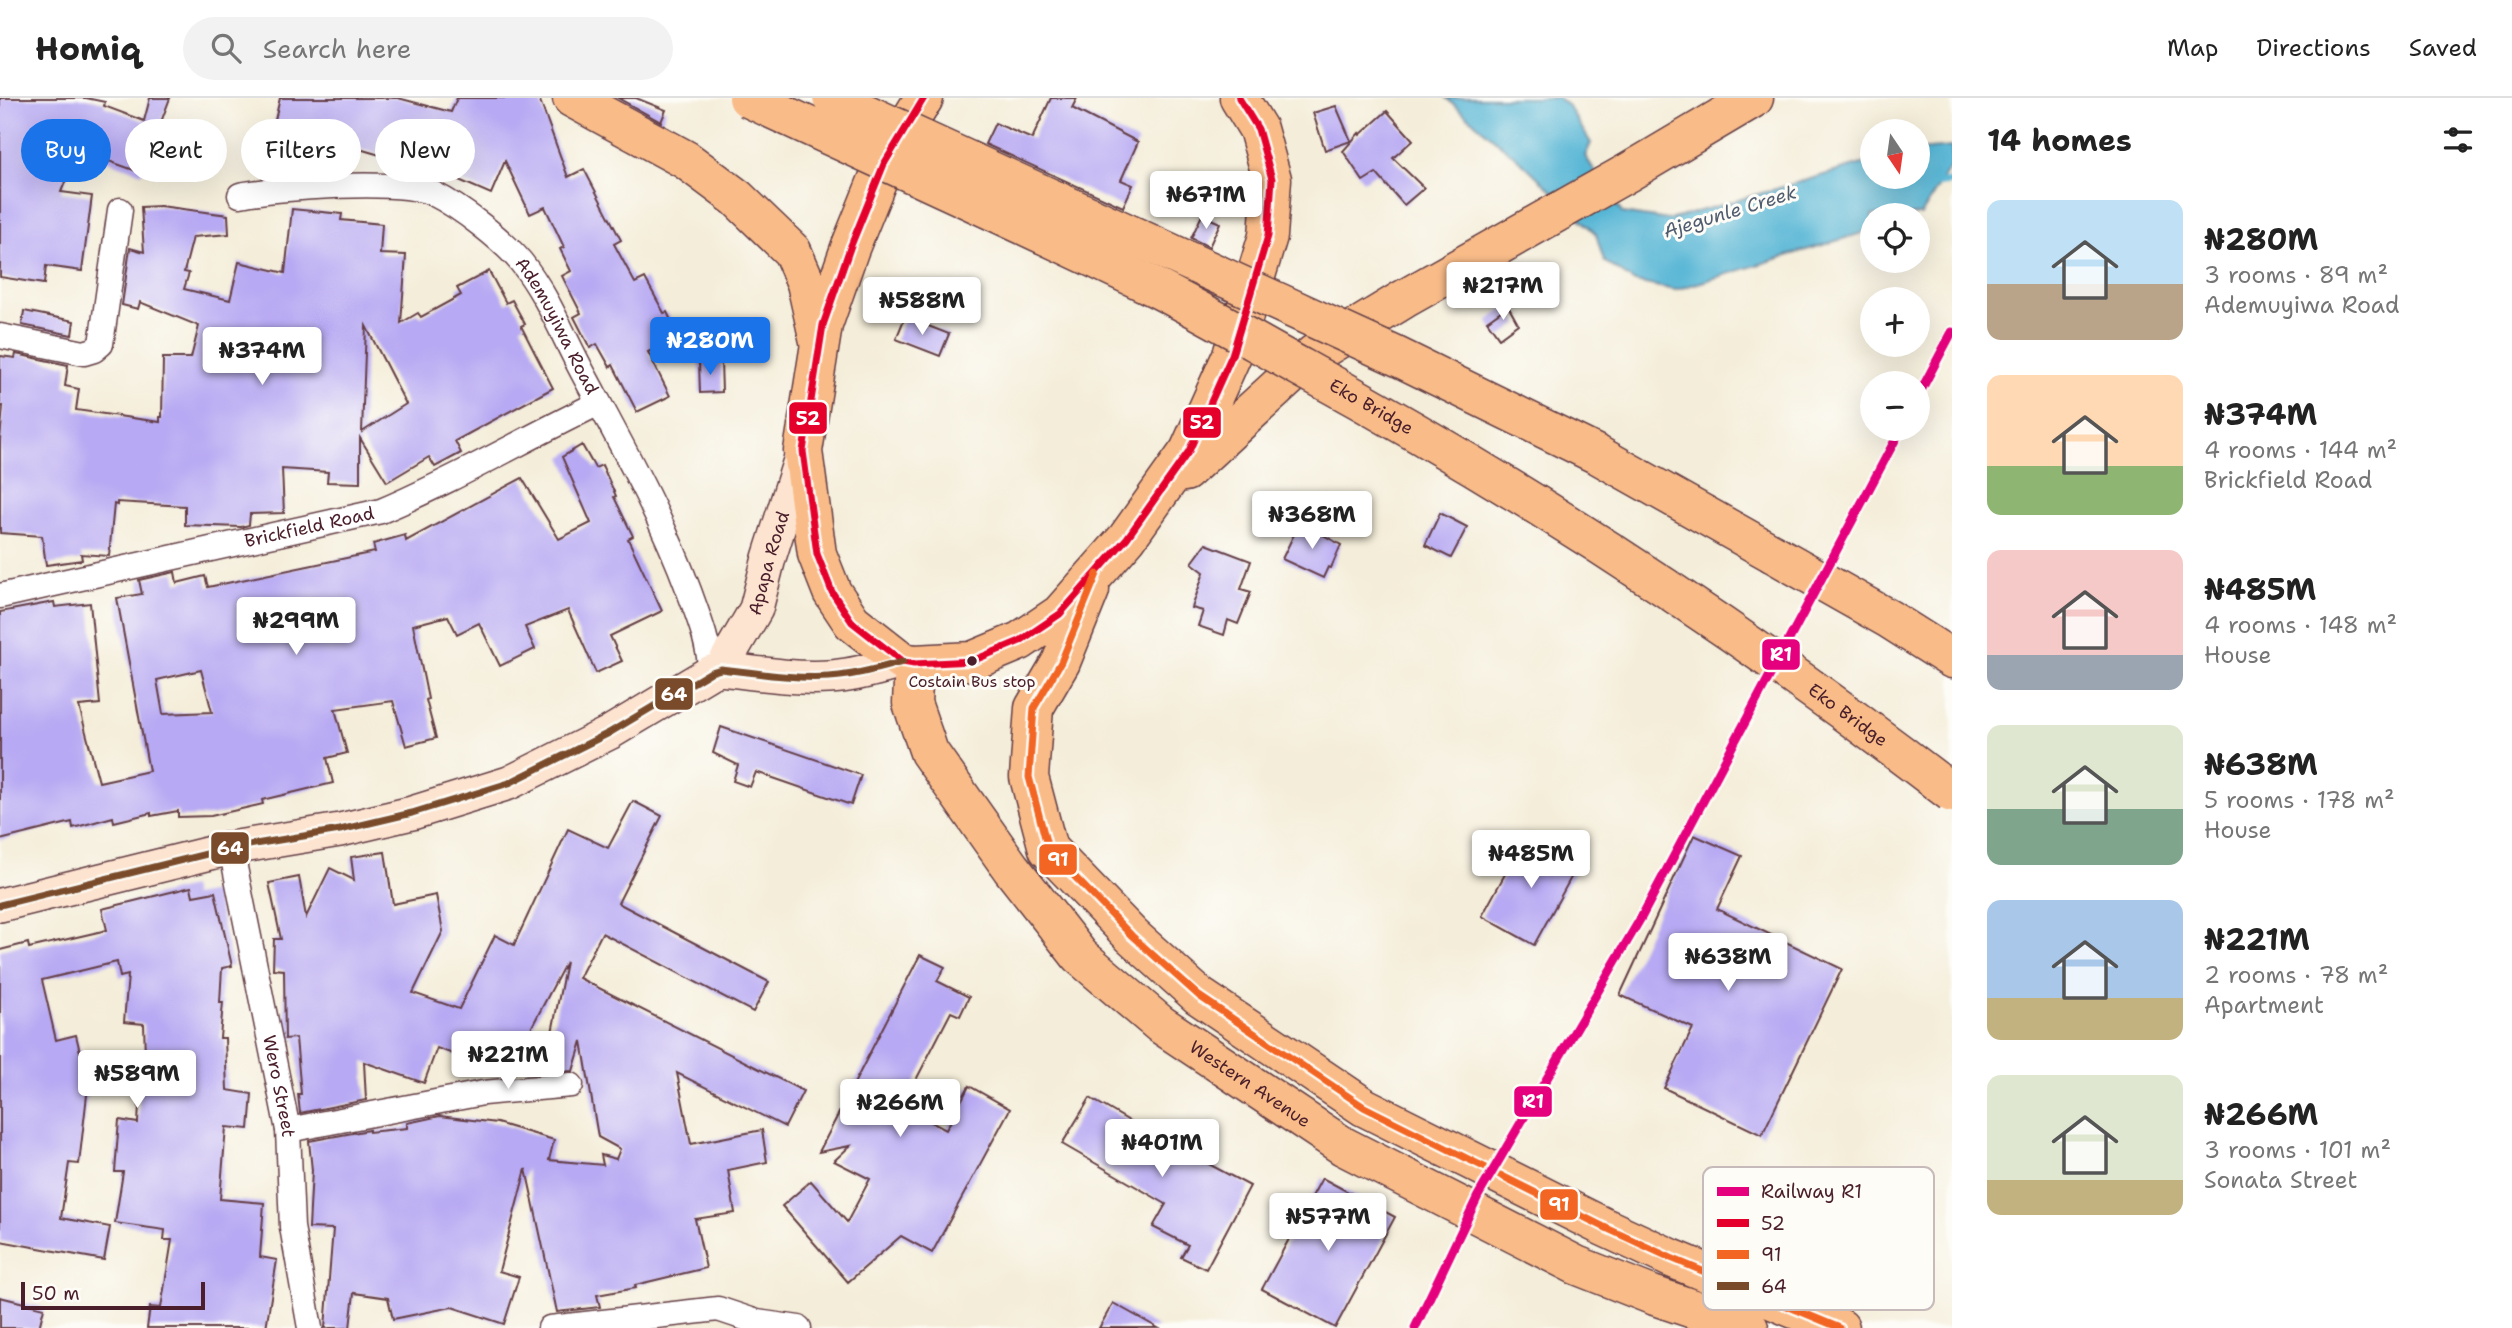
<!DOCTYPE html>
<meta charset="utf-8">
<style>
body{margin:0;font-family:"Shantell Sans",sans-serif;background:#f2f2f2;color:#222;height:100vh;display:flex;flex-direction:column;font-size:26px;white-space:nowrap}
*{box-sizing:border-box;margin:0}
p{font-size:23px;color:#767676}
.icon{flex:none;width:38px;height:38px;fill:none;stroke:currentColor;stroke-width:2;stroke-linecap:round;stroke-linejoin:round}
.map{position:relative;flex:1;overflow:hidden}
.side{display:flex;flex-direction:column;background:#fff;width:560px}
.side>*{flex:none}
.guide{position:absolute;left:21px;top:21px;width:665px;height:63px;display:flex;gap:14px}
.needle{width:46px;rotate:167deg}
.tools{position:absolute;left:1860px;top:21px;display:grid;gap:14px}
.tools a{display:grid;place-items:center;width:70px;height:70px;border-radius:50%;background:#fff;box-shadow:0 7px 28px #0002;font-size:35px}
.scale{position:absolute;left:21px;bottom:18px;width:184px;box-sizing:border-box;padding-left:7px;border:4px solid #4a1f2b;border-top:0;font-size:19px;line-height:24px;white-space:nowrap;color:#4a1f2b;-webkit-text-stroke:5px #fdfcf7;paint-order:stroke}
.price{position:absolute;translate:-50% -60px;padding:0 16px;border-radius:7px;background:#fff;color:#222;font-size:23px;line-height:46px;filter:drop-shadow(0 2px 4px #0008)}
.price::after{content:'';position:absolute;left:50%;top:42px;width:21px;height:16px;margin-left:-10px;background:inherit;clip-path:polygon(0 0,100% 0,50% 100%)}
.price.on{background:#1a73e8;color:#fff}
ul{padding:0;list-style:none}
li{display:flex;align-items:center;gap:21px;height:175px;padding:0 35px}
li span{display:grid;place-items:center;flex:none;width:196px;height:140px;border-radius:14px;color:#555}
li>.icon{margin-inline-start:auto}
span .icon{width:84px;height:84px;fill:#fffc;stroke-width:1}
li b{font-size:30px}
h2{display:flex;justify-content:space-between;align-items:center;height:84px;padding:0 35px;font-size:30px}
.chip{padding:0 24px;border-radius:32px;background:#fff;box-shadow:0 7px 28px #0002;font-size:24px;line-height:63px}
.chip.on{background:#1a73e8;color:#fff}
header{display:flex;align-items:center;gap:42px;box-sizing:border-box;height:98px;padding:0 35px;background:#fff;border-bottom:2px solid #e0e0e0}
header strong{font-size:33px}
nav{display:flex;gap:38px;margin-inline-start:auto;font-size:24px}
.search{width:490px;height:63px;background:#f2f2f2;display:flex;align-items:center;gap:18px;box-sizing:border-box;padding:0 24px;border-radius:38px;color:#767676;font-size:26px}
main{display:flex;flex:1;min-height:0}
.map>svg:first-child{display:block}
.water{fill:#56b6d5;stroke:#506a80;stroke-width:2}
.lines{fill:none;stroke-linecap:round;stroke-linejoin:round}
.stream{stroke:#56b6d5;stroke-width:7}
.building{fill:#b7a9f3;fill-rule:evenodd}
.street-casing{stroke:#643e45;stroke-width:27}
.secondary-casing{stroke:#643e45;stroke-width:36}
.primary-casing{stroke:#643e45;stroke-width:41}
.highway-casing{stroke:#643e45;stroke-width:41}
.street{stroke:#fff;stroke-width:24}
.secondary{stroke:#fde4d0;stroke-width:33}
.primary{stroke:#f9bc89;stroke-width:38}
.highway{stroke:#f9bc89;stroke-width:38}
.highway-bridge-casing{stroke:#643e45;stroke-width:41;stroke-linecap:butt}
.highway-bridge{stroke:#f9bc89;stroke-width:38}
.bus-1-casing{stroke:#fdfcf7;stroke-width:12}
.bus-2-casing{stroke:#fdfcf7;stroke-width:12}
.bus-3-casing{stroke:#fdfcf7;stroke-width:12}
.bus-1{stroke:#e4002b;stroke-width:7}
.bus-2{stroke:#f26522;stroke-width:7}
.bus-3{stroke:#7a4b2a;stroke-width:7}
.rail-1-casing{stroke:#fdfcf7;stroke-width:14}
.rail-1{stroke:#e5007d;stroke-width:9}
.bus-dot{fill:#4a1f2b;stroke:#fdfcf7;stroke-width:2.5}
.labels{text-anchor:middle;stroke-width:6;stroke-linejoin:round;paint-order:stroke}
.bus-label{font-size:16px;fill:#4a1f2b;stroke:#fdfcf7}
.street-label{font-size:18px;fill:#4a1f2b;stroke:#fdfcf7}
.water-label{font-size:19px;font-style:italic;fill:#4f5b6f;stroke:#fdfcf7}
.key{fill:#fdfcf7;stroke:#c7baba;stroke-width:2}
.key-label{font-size:19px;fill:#4a1f2b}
.line-badge{stroke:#fdfcf7;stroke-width:2.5}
.badge-label{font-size:19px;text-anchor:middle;font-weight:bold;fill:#fff}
</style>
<header>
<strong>Homiq</strong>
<div class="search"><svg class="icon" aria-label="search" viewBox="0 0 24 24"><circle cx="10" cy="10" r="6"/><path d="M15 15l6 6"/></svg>Search here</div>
<nav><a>Map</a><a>Directions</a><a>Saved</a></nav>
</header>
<main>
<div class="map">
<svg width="1952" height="1230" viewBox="0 0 1952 1230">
<rect width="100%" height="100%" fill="#fdfcf7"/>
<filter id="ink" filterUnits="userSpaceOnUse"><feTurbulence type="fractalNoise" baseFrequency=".0143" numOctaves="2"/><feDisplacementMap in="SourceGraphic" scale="14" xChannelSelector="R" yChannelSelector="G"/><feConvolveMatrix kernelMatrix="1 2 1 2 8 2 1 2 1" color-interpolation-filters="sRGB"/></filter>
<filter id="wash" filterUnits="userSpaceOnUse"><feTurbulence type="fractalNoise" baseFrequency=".00686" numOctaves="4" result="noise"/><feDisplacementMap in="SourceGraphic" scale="28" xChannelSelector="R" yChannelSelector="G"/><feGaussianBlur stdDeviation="1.57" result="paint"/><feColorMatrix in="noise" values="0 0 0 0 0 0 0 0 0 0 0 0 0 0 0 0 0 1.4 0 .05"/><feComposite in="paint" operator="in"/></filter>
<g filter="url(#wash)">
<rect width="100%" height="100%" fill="#f4edd9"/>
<polygon class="water" points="1446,0 1558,0 1568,8 1591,45 1585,58 1622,115 1669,122 1872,63 1872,79 1918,79 1918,52 1952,49 1952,66 1921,117 1872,117 1872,132 1675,192 1635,184 1604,163 1596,136 1526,68"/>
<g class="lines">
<polyline class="stream" points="1932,86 1952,84"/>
</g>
<g id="blocks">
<g class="building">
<polygon points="0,0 86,0 105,4 104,8 144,23 150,0 170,0 142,75 78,52 61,94 92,98 82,173 46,168 44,186 0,179"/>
<polygon points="280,0 398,0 451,14 457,0 539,0 568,79 584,71 621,142 614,146 635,185 645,180 664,215 667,214 679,239 648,254 670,298 637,314 613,267 610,269 597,246 590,250 574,219 581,215 562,178 571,173 560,151 564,149 545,109 530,116 505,63 491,96 445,76 356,50 354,56 309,47 303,75 265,66"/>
<polygon points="618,0 636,0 666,12 661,24"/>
<polygon points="1051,0 1077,0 1072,10 1138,44 1121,82 1133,87 1123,109 985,46 995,25 1032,41"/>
<polygon points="1336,8 1351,43 1325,52 1313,15"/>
<polygon points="1387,13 1413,42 1393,60 1424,90 1404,107 1376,75 1363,83 1343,53 1359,35 1360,37"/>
<polygon points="204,32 205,64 183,65 182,33"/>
<path d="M160,108L228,117L229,136L193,139L184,174L189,175L184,191L230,202L239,164L285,175L292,111L342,116L341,122L382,126L380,156L406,157L401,225L418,215L421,219L461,197L457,190L489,173L506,205L512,202L525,226L521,228L553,290L455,343L461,355L435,369L429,359L387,384L360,340V385L327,384L328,374L282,371L284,415L250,416L249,427L241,429L185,427V408L117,404V407L114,406L109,458L81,456L82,462L46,467L42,438L0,435V342L3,308H0V258L15,260L16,256L68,267L65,288L79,291L76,312L160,324V319H162L163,260H191L199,228L140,204L138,211L122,207L130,150L144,154L141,109ZM366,228L406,306L362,334Z"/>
<polygon points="1202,117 1220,125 1209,149 1191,140"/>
<polygon points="1508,208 1518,226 1499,240 1487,223"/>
<polygon points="24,213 74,223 72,237 22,227"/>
<polygon points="905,219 949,236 940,258 896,241"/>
<polygon points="699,263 721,263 722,294 700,295"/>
<path d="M582,347L595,370L602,367L616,398L614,399L633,438L628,441L662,513L610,538L622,563L596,575L568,512L525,529L535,551L500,568L479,525L457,536L448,518L413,527L428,601L426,602L436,640L406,648L393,603L335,611L347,655L327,660L333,685L262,702L263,706L211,718L178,719V713L151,718V715L114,724L113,719L73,730L72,724L0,742V514L54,504L55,509L90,505L100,606L79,608L99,684L149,673L117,500L142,496L139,482L175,474L177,485L205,478L208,489L375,454L373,446L405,437L406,443L522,380L559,441L591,425L562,359ZM201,572L212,614L163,616L157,582Z"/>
<polygon points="1440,415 1467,429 1451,460 1425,447"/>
<polygon points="1300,424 1341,447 1331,470 1328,469 1323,480 1282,461"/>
<polygon points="1206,446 1251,463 1241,491 1251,494 1238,526 1228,522 1224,537 1198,528 1203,513 1192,510 1204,474 1192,465"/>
<polygon points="721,629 861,677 851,707 756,674 750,689 733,683 738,667 713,655"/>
<polygon points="633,703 662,718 618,805 769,884 753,914 602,835 579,880 803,993 785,1029 677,975 691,1046 762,1032 767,1064 728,1072 735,1115 695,1121 706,1170 635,1187 636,1190 597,1197 600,1209 557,1214 526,1071 499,1173 519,1179 504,1226 452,1209 393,1221 388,1200 354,1195 350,1230 325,1230 333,1131 309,1130 312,1072 309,1043 369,1032 369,1034 407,1030 407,1025 440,1018 497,1025 554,1042 549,1062 603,1067 601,1057 616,1061 620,1051 598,1039 582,943 573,973 544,975 566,864 507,976 437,950 424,985 364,964 366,1002 300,1015 298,996 301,996 296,940 285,941 284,872 273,871 274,841 281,841 269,785 299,779 306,819 330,770 354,782 351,759 385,754 393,806 436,797 443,833 413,895 459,911 495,837 514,847 568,731 608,750"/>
<polygon points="1527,736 1579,765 1534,847 1482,818"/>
<polygon points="1694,737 1742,758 1717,811 1842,871 1762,1037 1664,990 1693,930 1620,897"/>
<polygon points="191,789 193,798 215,794 232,868 222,870 220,904 223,904 220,940 225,940 227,992 252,996 249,1031 226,1029 220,1101 264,1105 260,1159 277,1162 266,1230 147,1230 150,1209 161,1210 172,1142 164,1142 165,1132 115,1125 123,1074 115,1074 119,1022 138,1025 140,987 146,988 144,926 124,924 128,877 120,879 117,864 42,882 56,942 76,937 88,988 79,1066 69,1065 61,1120 110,1129 104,1162 0,1143 0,852 28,845 29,850 107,832 102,811"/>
<polygon points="920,857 945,869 937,883 969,899 960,918 951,914 902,1009 946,1032 969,988 1010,1011 932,1155 901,1138 848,1184 782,1108 811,1083 847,1124 870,1081 834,1063 850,1048 819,1054"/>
<polygon points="1090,1000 1191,1059 1192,1057 1250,1088 1206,1171 1181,1159 1188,1147 1153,1129 1166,1106 1062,1046"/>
<polygon points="1322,1080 1395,1119 1335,1230 1262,1191"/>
<polygon points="0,1199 44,1210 39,1230 0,1230"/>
<polygon points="1113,1205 1158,1230 1099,1230"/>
</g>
</g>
</g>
<g filter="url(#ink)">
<use href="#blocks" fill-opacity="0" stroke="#643e45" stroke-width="2"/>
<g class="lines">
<g class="street-casing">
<g id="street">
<path id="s1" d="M240,97C276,90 402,80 434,96C460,109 502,141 521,164C547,196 563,238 583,275C621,346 661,417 689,493C700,523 708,542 711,574"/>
<polyline points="0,238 84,255 94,252 101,246 120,112"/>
<path id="s2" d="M0,498L381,413C455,382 526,340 599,305"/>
<path id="s3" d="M231,750L288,1032L292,1129L310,1230"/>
<polyline points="288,1032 483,995 571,987"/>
<polyline points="550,1230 718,1211 757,1224 799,1230"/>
</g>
</g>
<g class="secondary-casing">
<g id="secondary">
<path id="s4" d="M721,571L756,511L769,460L803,353"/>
<path d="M0,807L231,750L340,732L412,715L509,685L609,635L711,574L721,571C756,575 793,581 829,579C854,578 878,570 903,564"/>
</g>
</g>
<g class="primary-casing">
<g id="primary">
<polyline points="924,0 884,66 850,150 823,227 803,353 817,456 832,494 852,524 903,564 914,566 972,563 1020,543 1060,516 1127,440 1189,353 1232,257 1268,138 1272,81 1258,31 1239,0"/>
<polyline points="1185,374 1314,256 1404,201 1629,74 1754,0"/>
<polyline points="1090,492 1061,564 1034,610 1029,679 1048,751 1132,838 1199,898 1364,1009 1604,1129 1671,1160 1840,1230"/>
<path id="s5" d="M914,566L912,605L929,654L1011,770L1080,858L1160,926L1343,1048L1576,1167L1652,1197L1749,1230"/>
</g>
</g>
<g class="highway-casing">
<g id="highway">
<polyline points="572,0 686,62 737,100 792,153 806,185 819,243"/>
<polyline points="1774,456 1889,521 1952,561"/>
</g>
</g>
<use href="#street" class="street"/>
<use href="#secondary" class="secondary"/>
<use href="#primary" class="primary"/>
<use href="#highway" class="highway"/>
<g class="highway-bridge-casing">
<g id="highway-bridge">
<path id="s6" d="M748,0C883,63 1020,124 1154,189C1204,214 1253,243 1302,270C1529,394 1747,537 1952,695"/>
<polyline points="832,0 1396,258 1598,357 1774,456"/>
</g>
</g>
<use href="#highway-bridge" class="highway-bridge"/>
<g class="bus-1-casing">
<polyline id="bus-1" points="924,0 884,66 850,150 823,227 803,353 817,456 832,494 852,524 903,564 914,566 972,563 1020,543 1060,516 1127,440 1189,353 1232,257 1268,138 1272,81 1258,31 1239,0"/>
</g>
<g class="bus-2-casing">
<polyline id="bus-2" points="1097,476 1061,564 1034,610 1029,679 1048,751 1132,838 1199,898 1364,1009 1604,1129 1671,1160 1840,1230"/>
</g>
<g class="bus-3-casing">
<path id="bus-3" d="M0,807L231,750L340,732L412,715L509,685L609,635L711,574L721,571C756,575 793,581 829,579C854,578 878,570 903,564"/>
</g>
<use href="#bus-1" class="bus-1"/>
<use href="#bus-2" class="bus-2"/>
<use href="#bus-3" class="bus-3"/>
<g class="rail-1-casing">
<g id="rail-1">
<polyline points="1918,298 1952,234"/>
<polyline points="1415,1230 1478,1098 1642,818 1901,331"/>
</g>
</g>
<use href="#rail-1" class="rail-1"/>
</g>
</g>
<circle class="bus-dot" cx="972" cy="563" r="6"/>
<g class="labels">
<g class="bus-label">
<text x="972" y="589">Costain Bus stop</text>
</g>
<g class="street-label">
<text dy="6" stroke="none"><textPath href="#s1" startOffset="380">Ademuyiwa Road</textPath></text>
<text dy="6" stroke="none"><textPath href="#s6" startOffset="696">Eko Bridge</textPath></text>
<text dy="6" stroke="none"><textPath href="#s2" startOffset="317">Brickfield Road</textPath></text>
<text dy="6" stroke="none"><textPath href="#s4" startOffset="117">Apapa Road</textPath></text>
<text dy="6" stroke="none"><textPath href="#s6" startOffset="1264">Eko Bridge</textPath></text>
<text dy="6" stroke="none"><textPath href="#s5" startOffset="558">Western Avenue</textPath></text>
<text dy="6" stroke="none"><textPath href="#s3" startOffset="243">Wero Street</textPath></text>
</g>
<g class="water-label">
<text transform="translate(1730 113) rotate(-17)" y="7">Ajegunle Creek</text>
</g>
</g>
<rect x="1703" y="1069" width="231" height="143" rx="10" class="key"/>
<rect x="1717" y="1089" width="32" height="9" fill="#e5007d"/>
<rect x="1717" y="1121" width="32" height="8" fill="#e4002b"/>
<rect x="1717" y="1152" width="32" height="9" fill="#f26522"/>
<rect x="1717" y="1184" width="32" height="8" fill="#7a4b2a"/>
<g class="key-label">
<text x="1761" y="1100">Railway R1</text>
<text x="1761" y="1132">52</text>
<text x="1761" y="1163">91</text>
<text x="1761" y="1195">64</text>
</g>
<g class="line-badge">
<rect x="788" y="303" width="40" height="34" rx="7" fill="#e4002b"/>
<rect x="1182" y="308" width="40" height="33" rx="7" fill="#e4002b"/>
<rect x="1761" y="540" width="40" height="33" rx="7" fill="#e5007d"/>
<rect x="654" y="579" width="40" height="34" rx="7" fill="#7a4b2a"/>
<rect x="210" y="733" width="40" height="34" rx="7" fill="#7a4b2a"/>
<rect x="1038" y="745" width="40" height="33" rx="7" fill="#f26522"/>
<rect x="1513" y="987" width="40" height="33" rx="7" fill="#e5007d"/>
<rect x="1539" y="1090" width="40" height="33" rx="7" fill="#f26522"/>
</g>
<g class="badge-label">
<text x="808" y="327">52</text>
<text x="1202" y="331">52</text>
<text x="1781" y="563">R1</text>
<text x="674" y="603">64</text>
<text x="230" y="757">64</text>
<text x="1058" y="768">91</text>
<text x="1533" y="1010">R1</text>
<text x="1559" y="1113">91</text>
</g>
</svg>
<div class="tools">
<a><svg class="needle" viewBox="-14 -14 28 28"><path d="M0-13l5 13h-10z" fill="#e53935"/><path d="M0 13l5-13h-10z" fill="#767676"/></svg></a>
<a><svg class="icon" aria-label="locate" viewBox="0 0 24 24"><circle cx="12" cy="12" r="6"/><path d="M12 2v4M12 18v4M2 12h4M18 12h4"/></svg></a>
<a>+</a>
<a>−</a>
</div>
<div class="scale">50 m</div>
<b class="price" style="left:1206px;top:133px">₦671M</b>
<b class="price" style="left:1503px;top:224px">₦217M</b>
<b class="price" style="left:922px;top:239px">₦588M</b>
<b class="price on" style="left:710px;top:279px">₦280M</b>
<b class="price" style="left:262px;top:289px">₦374M</b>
<b class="price" style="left:1312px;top:453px">₦368M</b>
<b class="price" style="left:296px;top:559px">₦299M</b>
<b class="price" style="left:1531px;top:792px">₦485M</b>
<b class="price" style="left:1728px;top:895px">₦638M</b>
<b class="price" style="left:508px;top:993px">₦221M</b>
<b class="price" style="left:137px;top:1012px">₦589M</b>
<b class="price" style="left:900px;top:1041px">₦266M</b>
<b class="price" style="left:1162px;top:1081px">₦401M</b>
<b class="price" style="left:1328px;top:1155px">₦577M</b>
<div class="guide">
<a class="chip on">Buy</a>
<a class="chip">Rent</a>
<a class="chip">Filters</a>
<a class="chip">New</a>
</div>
</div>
<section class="side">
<h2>14 homes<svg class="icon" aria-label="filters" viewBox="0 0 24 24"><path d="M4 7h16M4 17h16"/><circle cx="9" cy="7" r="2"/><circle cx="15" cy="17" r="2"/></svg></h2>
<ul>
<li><span style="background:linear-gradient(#bfe0f5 60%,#b9a48a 0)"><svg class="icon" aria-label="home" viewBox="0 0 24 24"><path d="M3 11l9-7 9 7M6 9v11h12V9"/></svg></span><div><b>₦280M</b><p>3 rooms · 89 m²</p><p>Ademuyiwa Road</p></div></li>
<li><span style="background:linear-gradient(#ffd9b3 65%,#8fb573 0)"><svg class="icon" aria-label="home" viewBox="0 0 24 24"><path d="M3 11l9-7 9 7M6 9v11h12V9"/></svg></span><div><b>₦374M</b><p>4 rooms · 144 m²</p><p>Brickfield Road</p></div></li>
<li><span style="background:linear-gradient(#f6c9c9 75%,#9aa5b1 0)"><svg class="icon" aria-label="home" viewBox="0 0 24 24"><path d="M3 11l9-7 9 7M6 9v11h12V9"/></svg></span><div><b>₦485M</b><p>4 rooms · 148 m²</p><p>House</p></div></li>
<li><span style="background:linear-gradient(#dfe7d0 60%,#7fa58c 0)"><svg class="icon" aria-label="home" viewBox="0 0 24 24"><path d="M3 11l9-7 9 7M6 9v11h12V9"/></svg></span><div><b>₦638M</b><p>5 rooms · 178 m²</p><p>House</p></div></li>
<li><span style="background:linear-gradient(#a9c7e8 70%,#c2b280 0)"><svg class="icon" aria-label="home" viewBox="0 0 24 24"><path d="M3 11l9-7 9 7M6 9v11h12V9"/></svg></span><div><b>₦221M</b><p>2 rooms · 78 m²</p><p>Apartment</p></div></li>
<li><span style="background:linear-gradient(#dfe7d0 75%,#c2b280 0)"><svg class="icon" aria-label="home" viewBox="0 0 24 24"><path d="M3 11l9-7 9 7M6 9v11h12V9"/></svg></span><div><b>₦266M</b><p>3 rooms · 101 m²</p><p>Sonata Street</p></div></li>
</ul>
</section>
</main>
